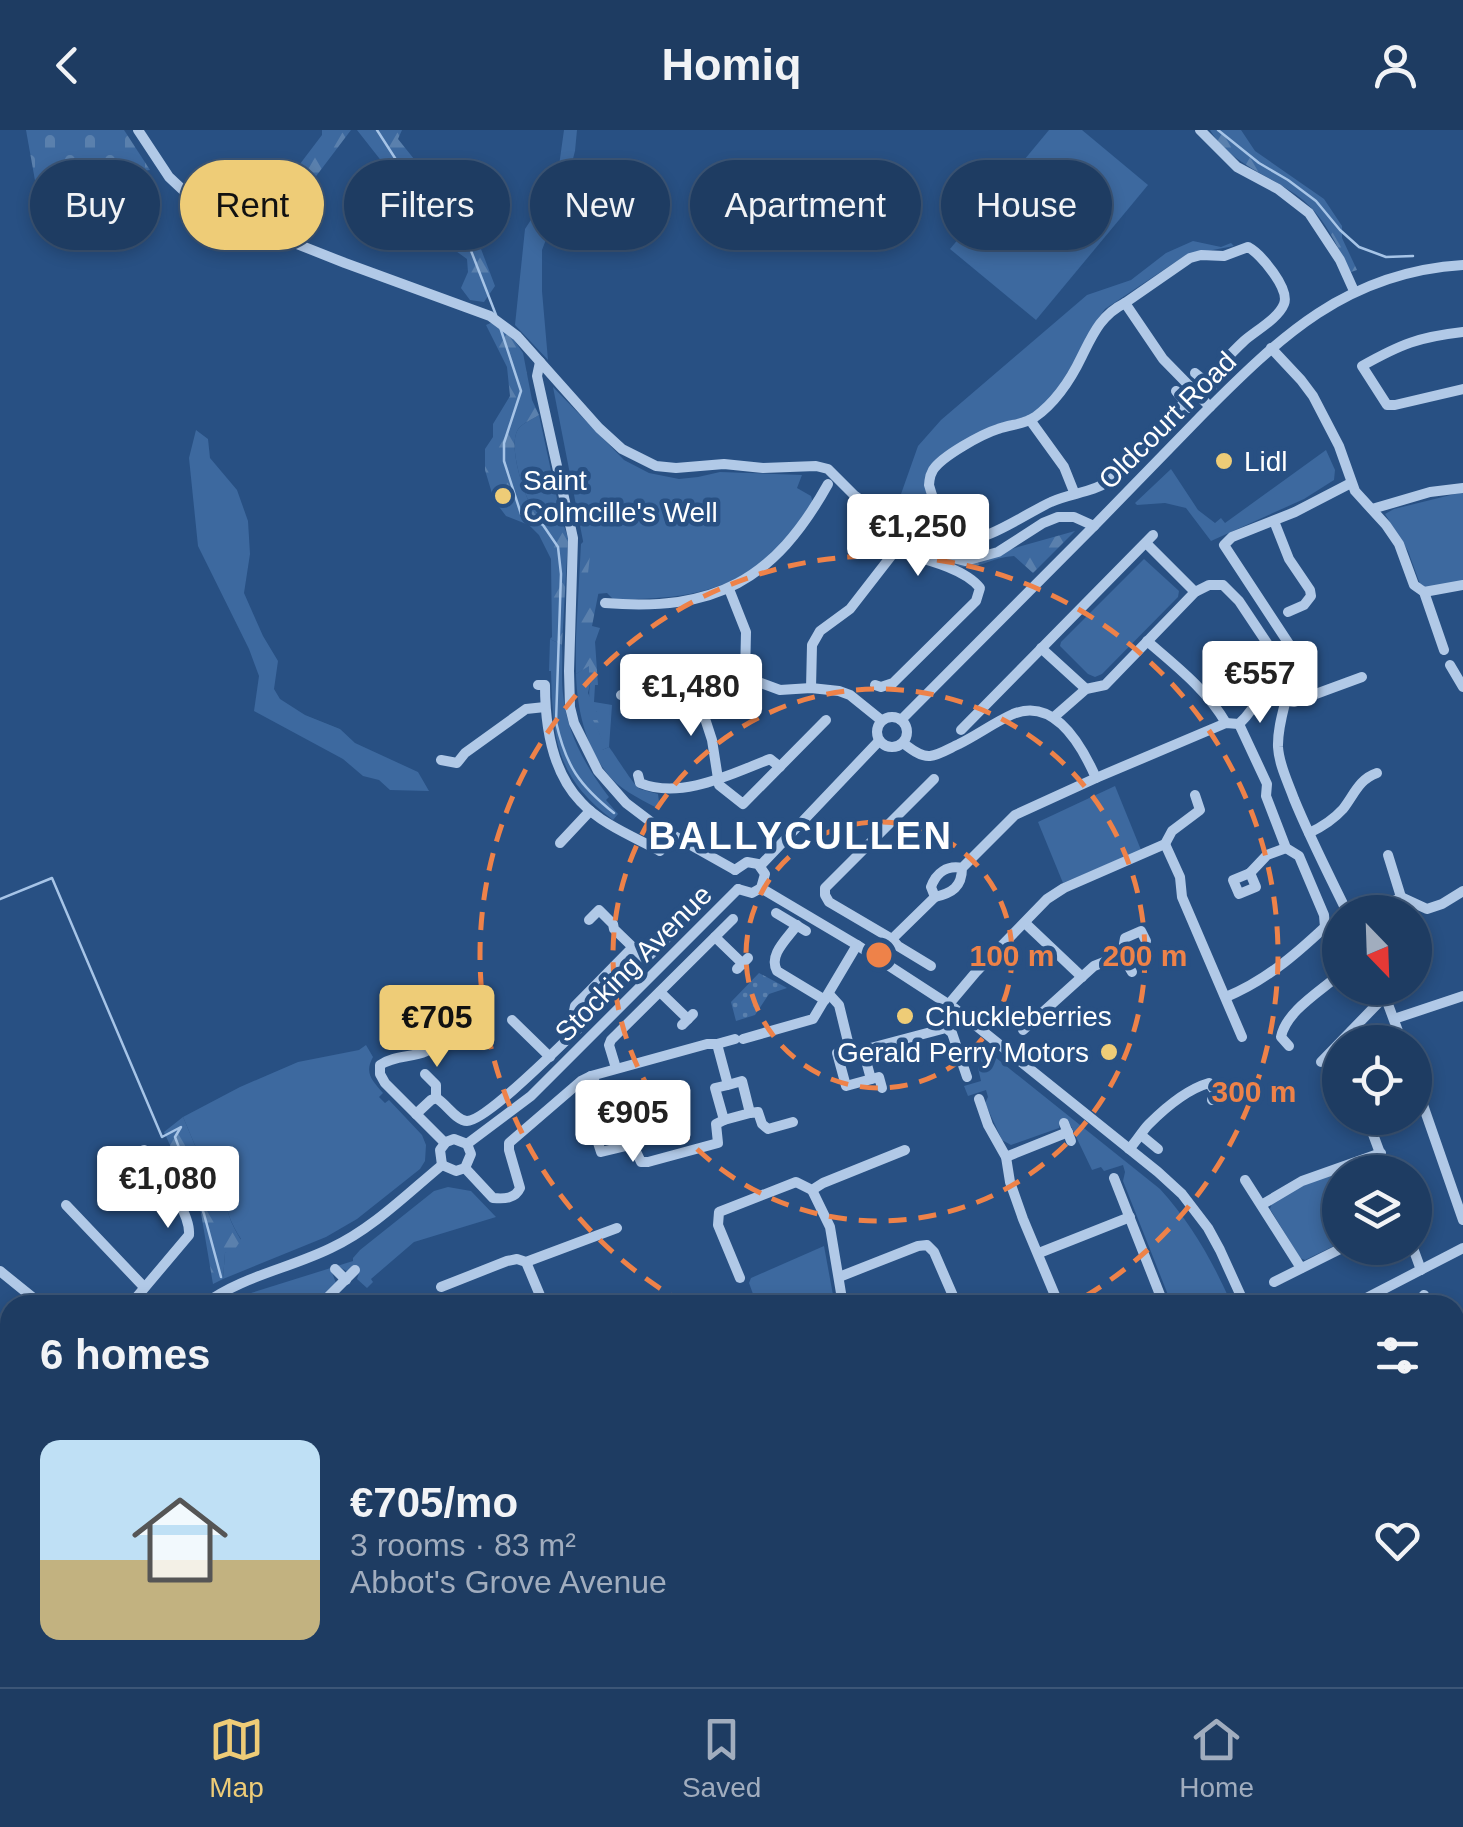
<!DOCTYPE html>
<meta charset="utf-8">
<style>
body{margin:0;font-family:Helvetica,sans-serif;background:#264368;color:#f1f3f6;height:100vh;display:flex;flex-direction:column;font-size:38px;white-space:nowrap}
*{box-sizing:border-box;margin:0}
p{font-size:32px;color:#a1adbe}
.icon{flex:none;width:55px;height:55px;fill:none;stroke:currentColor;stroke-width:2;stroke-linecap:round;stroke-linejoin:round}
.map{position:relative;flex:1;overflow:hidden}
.side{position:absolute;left:0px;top:1165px;width:1465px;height:392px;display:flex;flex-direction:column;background:#1e3c62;border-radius:30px 30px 0 0;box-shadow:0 5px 15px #0003,0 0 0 2px #3c5677}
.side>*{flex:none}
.banner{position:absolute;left:30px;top:30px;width:1405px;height:90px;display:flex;gap:20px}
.needle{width:65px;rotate:157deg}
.tools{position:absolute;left:1322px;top:765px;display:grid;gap:20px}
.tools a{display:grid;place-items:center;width:110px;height:110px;border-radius:50%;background:#1e3c62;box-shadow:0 5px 15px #0003,0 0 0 2px #3c5677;font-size:50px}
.price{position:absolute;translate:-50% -85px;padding:0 22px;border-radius:10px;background:#fff;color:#222;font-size:32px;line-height:65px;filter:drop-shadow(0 2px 5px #0008)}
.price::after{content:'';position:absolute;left:50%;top:60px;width:30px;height:22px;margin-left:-15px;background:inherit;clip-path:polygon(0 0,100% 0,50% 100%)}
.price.current{background:#ec7;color:#111}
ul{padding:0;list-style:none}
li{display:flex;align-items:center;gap:30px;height:250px;padding:0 40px}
li span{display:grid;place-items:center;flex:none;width:280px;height:200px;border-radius:20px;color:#555}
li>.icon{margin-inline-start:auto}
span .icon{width:120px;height:120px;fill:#fffc;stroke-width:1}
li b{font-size:42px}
h2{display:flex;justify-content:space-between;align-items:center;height:120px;padding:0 40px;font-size:42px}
.tag{padding:0 35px;border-radius:45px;background:#1e3c62;box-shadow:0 5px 15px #0003,0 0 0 2px #3c5677;font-size:35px;line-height:90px}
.tag.current{background:#ec7;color:#111}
header{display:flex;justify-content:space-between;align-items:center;height:130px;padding:0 40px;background:#1e3c62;font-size:45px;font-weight:600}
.tabs{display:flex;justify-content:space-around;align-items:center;height:140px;border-top:2px solid #3c5677;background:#1e3c62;font-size:28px;color:#a1adbe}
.tabs a{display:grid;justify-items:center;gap:5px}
.tabs .current{color:#ec7}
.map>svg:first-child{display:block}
.grass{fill:#3d699f}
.forest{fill:url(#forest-firs)}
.cemetery{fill:url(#cemetery-stones)}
.park{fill:url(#park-dots)}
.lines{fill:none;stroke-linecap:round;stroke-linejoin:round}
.stream{stroke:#a6c4e7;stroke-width:2.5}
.minor{stroke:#b1c9e7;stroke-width:10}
.major{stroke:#f2f6fd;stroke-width:12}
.ring{fill:none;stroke:#ee8249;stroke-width:5;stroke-dasharray:18 12}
.poi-dot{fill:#ec7;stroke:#285083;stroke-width:4}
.labels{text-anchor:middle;stroke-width:9;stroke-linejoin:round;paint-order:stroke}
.street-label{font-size:28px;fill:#fff;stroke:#285083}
.poi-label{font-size:28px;fill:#fff;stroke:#285083;text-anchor:start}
.district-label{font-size:38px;font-weight:bold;letter-spacing:2.5px;fill:#fff;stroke:#285083}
.centre{fill:#ee8249;stroke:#285083;stroke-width:5}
.ring-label{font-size:30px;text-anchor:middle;font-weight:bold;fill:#ee8249;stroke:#285083;stroke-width:9;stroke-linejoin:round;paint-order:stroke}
</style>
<header><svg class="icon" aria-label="back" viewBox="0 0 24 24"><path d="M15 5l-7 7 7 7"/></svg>Homiq<svg class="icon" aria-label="person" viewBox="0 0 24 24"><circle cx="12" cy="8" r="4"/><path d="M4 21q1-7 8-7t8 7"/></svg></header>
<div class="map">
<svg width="1463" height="1557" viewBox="0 0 1463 1557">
<defs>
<pattern id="forest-firs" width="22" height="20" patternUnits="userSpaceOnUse" patternTransform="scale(2.5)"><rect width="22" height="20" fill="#3d699f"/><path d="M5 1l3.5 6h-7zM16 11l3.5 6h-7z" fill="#5a80ad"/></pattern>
<pattern id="cemetery-stones" width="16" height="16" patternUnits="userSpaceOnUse" patternTransform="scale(2.5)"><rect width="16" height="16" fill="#3d699f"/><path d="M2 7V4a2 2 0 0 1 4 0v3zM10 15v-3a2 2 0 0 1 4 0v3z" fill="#5a80ad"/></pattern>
<pattern id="park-dots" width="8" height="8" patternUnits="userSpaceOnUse" patternTransform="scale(2.5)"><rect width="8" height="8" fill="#3d699f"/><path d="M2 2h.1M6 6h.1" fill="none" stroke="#5a80ad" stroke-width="1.8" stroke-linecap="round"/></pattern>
</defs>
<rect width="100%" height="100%" fill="#285083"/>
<g class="grass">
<polygon points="564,0 577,0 575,21 565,60 542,120 542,161 548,230 515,195 525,99 557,50"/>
<polygon points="1049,0 1082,0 1148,55 1036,190 950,119"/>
<polygon points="1193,111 1221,117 1231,113 1234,116 1186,125 1105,179 1092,197 1080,222 1051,269 1031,285 995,295 933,333 925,357 944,404 949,410 947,413 939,413 920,402 903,388 900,378 901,364 918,316 941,290 1087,165 1131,150 1166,123"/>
<path d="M553,257L624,330L649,343L679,349L698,347L720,342L802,345L797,358L811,366L813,373C800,389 789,408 774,422C729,465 672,470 613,469L607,463L585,465L584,416Z"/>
<path d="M539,285L561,387L535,384C525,368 506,314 519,298C523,293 533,289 539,285Z"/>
<polygon points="196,300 208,309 210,328 237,360 248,391 250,424 244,463 263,506 278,531 274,559 280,569 305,585 340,599 355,613 418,642 429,661 390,660 379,650 363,646 343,629 254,581 259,546 249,519 198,416 189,328"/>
<polygon points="1326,320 1335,340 1334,350 1304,369 1211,411 1186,378 1165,373 1137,375 1135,373 1171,339 1198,380 1215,393 1221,388 1225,393"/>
<polygon points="1463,362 1463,452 1427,459 1420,454 1408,421 1385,384 1394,379"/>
<polygon points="1144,429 1179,461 1178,467 1102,544 1095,547 1088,544 1060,516 1061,512"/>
<path d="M550,509L562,515C563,531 561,547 563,564C567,603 585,636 609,667L606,670L618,684L613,690C555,647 553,608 551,541H549Z"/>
<path d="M589,535L592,545L588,563L597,582V590L594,591L603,611L602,620L609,617C616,626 634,656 640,659C646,661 652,662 658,664L660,680C645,671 624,662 612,649C586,621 577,580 576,544Z"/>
<polygon points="1115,656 1141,720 1063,753 1038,692"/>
<path d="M366,915L373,927C364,943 372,950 383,963L379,967L385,973L389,970L422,1005L426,1015L425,1031L420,1039L357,1089L326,1107L223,1149L225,1123L241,1109C229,1090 224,1077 226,1055L205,1039L183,987L240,957L298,932L359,920Z"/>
<path d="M985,919L1160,1059C1192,1094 1213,1132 1232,1175H1172L1123,1051L1125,1042L1123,1035L1104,1041L1101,1037L1092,1040L1068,990L1060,994L1059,998L1011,1015L1002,1010L985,973L988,967L986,960L968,966L964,956L981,951L978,938Z"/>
<polygon points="1373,1031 1380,1042 1340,1042 1340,1113 1305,1130 1300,1128 1270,1079 1272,1073 1315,1049"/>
<polygon points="448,1057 471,1061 496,1087 414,1112 371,1149 373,1152 367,1158 357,1149 359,1143 354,1138 346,1141 340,1137 331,1140 336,1153 315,1175 252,1175 251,1163 353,1131 353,1128 360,1120 434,1061"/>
<polygon points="824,1116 833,1165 838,1175 757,1175 749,1153 751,1148"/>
<polygon points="1463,1395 1463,1557 1435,1557 1431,1548 1455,1548 1455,1400"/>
<polygon points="155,1548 361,1548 363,1551 359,1557 147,1557"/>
</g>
<g class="forest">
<polygon points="322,0 351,0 295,74 284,81 279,78 281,59 322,5"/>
<polygon points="357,0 402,0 398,9 414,29 449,88 481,119 495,156 484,172 470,170 461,158 468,142 467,129 424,98 416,75"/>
<path d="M1210,0H1241L1255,21L1324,69L1342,96V108L1357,140L1351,142C1337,117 1326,89 1303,70C1272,45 1232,36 1210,0Z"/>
<path d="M493,192L514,210L523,223L532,270L539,285C533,289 523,293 519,298C506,314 525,368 535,384L561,387L568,408L562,515L550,509L552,507L551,429L539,405L529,395L506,386L494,370L485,340V319L493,307V294L510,266L507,237L486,195Z"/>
<path d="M1075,401L1033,443L1014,426C989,427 975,444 953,434L964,435L1018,417Z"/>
<path d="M584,411L591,417L587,452L600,455L592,496L600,498L595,512L598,555H595L594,572L612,575L609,617L600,621L602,610L593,590H597V582C586,572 589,559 592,545L589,543V536L576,544V508L581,414Z"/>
<path d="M183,987L205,1039L226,1055C224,1077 229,1090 241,1110L235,1119L225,1123L223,1149L213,1154L201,1083L164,1002Z"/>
</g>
<polygon class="cemetery" points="26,0 124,0 150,40 36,56"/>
<g class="park">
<polygon points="759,843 787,858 769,864 755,885 736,891 731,872"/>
<polygon points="362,1548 689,1548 690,1557 359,1557 363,1551"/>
</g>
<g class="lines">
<g class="stream">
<polyline points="377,0 402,39 427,63 442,92 468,113 496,185"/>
<polyline points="1218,0 1259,33 1288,50 1316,71 1340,100 1359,117 1386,127 1413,126"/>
<path d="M500,197L521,261L504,313V331L521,384L543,395L558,417L561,444L556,592C566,636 579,655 614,683"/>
<polyline points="0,769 52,748 162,1007 181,997 175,1007 204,1084 221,1147"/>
<polyline points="97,1548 102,1557"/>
<polyline points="110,1548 117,1557"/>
<polyline points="359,1557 363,1551 361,1548"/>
</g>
<g class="minor">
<path d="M138,0L169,47L185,62L216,82L345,133L490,186L517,206L599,298L622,319L656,336L676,338L724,334L763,338L816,336L828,339L854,365L927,417L944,426L965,431L998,422L1043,393L1058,387H1074L1094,396C1130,359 1166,322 1202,285C1280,207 1346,142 1463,135"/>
<polyline points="1200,0 1237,37 1278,59 1309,83 1340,130 1354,161"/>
<path d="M1125,173L1190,128L1201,125L1224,126L1248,117C1261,124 1290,159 1284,174C1278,189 1255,201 1244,211C1230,224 1218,238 1205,251"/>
<path d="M1463,202C1419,207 1401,214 1362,236L1387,275H1395L1463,259"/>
<polyline points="1271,218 1301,250 1313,266 1339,316 1355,361 1386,395 1399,414 1414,455 1424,462 1444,520"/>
<polyline points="540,232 537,246 573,408 569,541 570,577 574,593 598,641 626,673 655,695 735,740"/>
<polyline points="1195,243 1212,257"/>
<polyline points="1176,261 1190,278"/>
<path d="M1185,272L1109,351C1092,363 1070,363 1051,372C1030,381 980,417 958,409C944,404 933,369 929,355C930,347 929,347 933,340C942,326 982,304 998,299C1011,294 1023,295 1035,287C1056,272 1071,249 1082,226C1093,204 1101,185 1125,173L1163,229L1210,277"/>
<polyline points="1030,290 1064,337 1074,362"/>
<polyline points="1372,379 1430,362 1463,358"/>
<polyline points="1274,391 1289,429 1310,460 1311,466 1304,475 1288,482"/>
<polyline points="1146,413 1195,462"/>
<polyline points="729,459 746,502 745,547"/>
<polyline points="1424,462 1463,455"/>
<path d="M605,473C715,482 774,451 828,354"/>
<path d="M1147,511C1176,536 1207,560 1226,593"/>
<polyline points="1041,518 1086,559"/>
<polyline points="1450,535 1463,557"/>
<path d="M538,555H545C545,595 552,642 581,672C601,694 634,707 660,721"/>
<path d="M811,558L812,515L820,501L850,479L895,421C919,428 964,437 980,458L976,471L893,553L881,557L875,555"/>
<polyline points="696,561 712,610 719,655 743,674 826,590"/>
<polyline points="621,565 696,561 745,547 780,560 811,558 839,561 850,565 881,590"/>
<polyline points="1287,571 1294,572 1362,547"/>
<circle cx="892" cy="602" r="15"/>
<path d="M1054,587L1086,559L1105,555L1195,462L1209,455H1223L1239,471L1273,522C1269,549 1258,576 1239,594"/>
<polyline points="901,590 1094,396"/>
<polyline points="961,600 1153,405"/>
<path d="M903,613C910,618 920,627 930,626C939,625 950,618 959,614C977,605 995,592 1013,584C1055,567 1082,616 1096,648"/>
<polyline points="441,630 457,633 465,623 526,579 545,577"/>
<path d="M638,645L640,653C681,670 731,644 770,629L780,637"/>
<path d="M1309,703C1322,697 1333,690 1343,679C1354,665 1359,649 1377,643"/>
<polyline points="560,713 590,681"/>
<polyline points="1165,714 1180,747 1182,767 1242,907"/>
<polyline points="1388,725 1401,767"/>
<polyline points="760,736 879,611"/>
<path d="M962,738C947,735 936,743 931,757L935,767C952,763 962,757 962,738L1015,685L1096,648L1226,593L1239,594"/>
<polyline points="735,740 747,732 758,734 765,744 761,758"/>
<polygon points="1250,743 1256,757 1239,764 1233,750"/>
<polyline points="1250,743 1267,725 1286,718"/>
<polyline points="738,759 752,763 761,758 857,815 954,878 1158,1042 1182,1064 1208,1098 1220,1120 1245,1175"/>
<path d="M1347,782C1329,745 1310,708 1294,669C1288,652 1279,635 1278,617C1277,583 1297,553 1291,517L1224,415L1232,407L1295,382L1351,353"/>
<polyline points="1374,782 1401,767 1427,779 1442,774 1463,761"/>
<polyline points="776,783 806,801"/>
<polyline points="589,790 599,780 613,794 614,799 644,828 650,825 686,789"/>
<polyline points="1025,793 1082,847"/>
<path d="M797,795C787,809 768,825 777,841L825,870"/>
<polyline points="715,807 743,834"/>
<polyline points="892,809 935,767"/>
<polyline points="931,836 898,816 892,809 829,772 825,765 825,758 934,649"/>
<polyline points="737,839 748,828"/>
<polyline points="1132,842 1122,825 1125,808 1141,801 1146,811"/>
<polyline points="1382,858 1402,912"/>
<polyline points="660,862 688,889"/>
<polyline points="829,864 839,875 850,920 863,920 946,898 952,903 967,947"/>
<path d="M1226,867C1265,851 1295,825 1325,797L1324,785L1299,726L1286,718L1266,666L1267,654L1239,594"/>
<polyline points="949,874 976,842 1047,769 1064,758 1165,714 1172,701 1200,680 1195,665"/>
<polyline points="1394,889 1463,866"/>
<polyline points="512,890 550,927"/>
<polyline points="682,895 693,884"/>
<polyline points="1023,900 1094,836 1122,825"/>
<path d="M440,907C428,932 400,921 380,935V944L385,953L445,1013"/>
<polyline points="743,909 813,889 857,815"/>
<polyline points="717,914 728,955 742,951 750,983 724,990 715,958 728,955"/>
<path d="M1289,916L1281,907C1286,881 1321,861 1340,844"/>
<polyline points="850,920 837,923 846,956 879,947 882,958"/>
<polyline points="863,920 871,949"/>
<polyline points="1321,932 1385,866"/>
<polyline points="616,938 609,915 611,910 733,789"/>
<polyline points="591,946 596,954 605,987 617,985 626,1016 601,1022 591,991 605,987"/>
<polyline points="1415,952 1463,1090"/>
<path d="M436,968C446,973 456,991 467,991C486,991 561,915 578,899L581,892L574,881L575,876L633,817"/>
<polyline points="979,969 988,995 1006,1027 1010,1052 1023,1089 1059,1175"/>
<polyline points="750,983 758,982 762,994 768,999 793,992"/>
<polyline points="416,984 431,970 436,968 436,955 425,944"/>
<polyline points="1367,988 1387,1042"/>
<polyline points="1064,993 1071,1011"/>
<polyline points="1141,1005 1158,1019"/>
<polyline points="467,1014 531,966 738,759"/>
<polyline points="626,1016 634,1017 641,1032 648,1032 718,1013 716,994 724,990"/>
<path d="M1129,1019C1137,1011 1142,1001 1149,994C1165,978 1188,959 1209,953L1218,966L1212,970"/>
<polyline points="1006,1027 1068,1002"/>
<polyline points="442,1035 456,1041 465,1038 471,1024 467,1014"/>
<polyline points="442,1035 440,1020 446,1012 454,1009 467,1014"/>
<path d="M465,1038L493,1068C504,1069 515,1069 520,1058L509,1020V1013L581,951L591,946L707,914H717L735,909"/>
<polyline points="1114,1048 1164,1175"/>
<polyline points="1245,1050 1301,1138"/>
<polyline points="812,1060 830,1097 843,1175"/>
<polyline points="1263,1074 1302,1051 1381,1023"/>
<polyline points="66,1075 144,1157"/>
<polyline points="1413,1118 1421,1140"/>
<polyline points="1039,1123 1130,1087"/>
<polyline points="526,1132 544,1175"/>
<polyline points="335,1139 346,1150"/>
<polyline points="0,1141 42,1175"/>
<polyline points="839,1147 918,1116 927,1115 934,1122 957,1175"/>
<polyline points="740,1148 718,1095 719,1082 796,1052 812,1060 823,1053 905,1020"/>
<polyline points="1274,1152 1342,1118"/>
<polyline points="441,1157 507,1131 517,1129 526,1132 617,1098"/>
<polyline points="1424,1165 1426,1175"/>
<path d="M130,1175L189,1105C191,1081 158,1041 144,1020"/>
<path d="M203,1175C242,1146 288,1139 331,1118C372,1099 407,1064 442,1035"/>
<polyline points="320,1175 355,1140"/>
<polyline points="1353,1175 1463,1118"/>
<polyline points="0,1253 10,1257"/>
<polyline points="1455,1292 1463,1291"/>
<polyline points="1455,1307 1463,1300"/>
<polyline points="0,1405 10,1395"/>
<polyline points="0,1481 10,1472"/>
<polyline points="693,1548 695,1557"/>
<polyline points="840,1548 843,1557"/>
<polyline points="1062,1548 1066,1557"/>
<polyline points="1345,1548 1350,1557"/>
<polyline points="1418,1548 1422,1557"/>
<polyline points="1250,1555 1251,1557"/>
</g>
<g class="major">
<polyline points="1455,1386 1463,1381"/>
<polyline points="1183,1557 1197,1548"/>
</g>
</g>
<g class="ring">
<circle cx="879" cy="825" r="133"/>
<circle cx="879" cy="825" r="266"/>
<path d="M686 1174A399 399 0 1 1 1072 1174"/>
</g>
<g class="poi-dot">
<circle cx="1224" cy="331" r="10"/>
<circle cx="503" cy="366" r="10"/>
<circle cx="905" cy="886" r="10"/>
<circle cx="1109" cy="922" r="10"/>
</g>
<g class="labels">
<g class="street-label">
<text transform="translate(1167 290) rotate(-45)" y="10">Oldcourt Road</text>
<text transform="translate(633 833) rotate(-45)" y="10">Stocking Avenue</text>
</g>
<g class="poi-label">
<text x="1244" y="341">Lidl</text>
<text x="523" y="360">Saint<tspan x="523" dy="32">Colmcille's Well</tspan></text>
<text x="925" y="896">Chuckleberries</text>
<text x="1089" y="932" text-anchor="end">Gerald Perry Motors</text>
</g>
<g class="district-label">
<text x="801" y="719">BALLYCULLEN</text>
</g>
</g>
<circle cx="879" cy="825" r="15" class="centre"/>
<g class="ring-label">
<text x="1012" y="836">100 m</text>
<text x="1145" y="836">200 m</text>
<text x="1254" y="972">300 m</text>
</g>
</svg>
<div class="tools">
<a><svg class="needle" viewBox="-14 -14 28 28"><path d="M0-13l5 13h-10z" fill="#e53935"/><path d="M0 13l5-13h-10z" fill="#a1adbe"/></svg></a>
<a><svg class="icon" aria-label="locate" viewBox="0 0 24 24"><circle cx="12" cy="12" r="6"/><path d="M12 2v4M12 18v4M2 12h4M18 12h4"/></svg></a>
<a><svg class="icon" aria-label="layers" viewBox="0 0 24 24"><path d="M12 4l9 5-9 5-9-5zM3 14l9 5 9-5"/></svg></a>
</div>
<b class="price" style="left:918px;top:449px">€1,250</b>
<b class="price" style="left:1260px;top:596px">€557</b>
<b class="price" style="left:691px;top:609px">€1,480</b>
<b class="price current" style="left:437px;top:940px">€705</b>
<b class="price" style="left:633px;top:1035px">€905</b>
<b class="price" style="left:168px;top:1101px">€1,080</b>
<div class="banner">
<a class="tag">Buy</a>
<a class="tag current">Rent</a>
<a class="tag">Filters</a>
<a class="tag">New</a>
<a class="tag">Apartment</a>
<a class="tag">House</a>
</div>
<section class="side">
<h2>6 homes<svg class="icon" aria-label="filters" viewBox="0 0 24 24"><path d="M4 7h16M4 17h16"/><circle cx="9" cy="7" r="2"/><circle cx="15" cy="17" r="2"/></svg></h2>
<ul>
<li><span style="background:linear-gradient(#bfe0f5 60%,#c2b280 0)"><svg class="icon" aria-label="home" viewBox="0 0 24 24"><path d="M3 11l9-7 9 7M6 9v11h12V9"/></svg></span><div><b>€705/mo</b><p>3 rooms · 83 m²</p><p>Abbot's Grove Avenue</p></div><svg class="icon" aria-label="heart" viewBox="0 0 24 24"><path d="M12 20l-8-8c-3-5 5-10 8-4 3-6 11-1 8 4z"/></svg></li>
</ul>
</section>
</div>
<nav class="tabs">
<a class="current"><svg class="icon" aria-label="map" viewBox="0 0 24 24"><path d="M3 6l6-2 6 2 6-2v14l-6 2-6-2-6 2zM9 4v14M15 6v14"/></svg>Map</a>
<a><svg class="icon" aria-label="saved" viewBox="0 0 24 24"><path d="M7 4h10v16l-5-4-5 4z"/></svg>Saved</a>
<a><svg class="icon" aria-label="home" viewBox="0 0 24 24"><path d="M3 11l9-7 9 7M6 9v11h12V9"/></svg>Home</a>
</nav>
